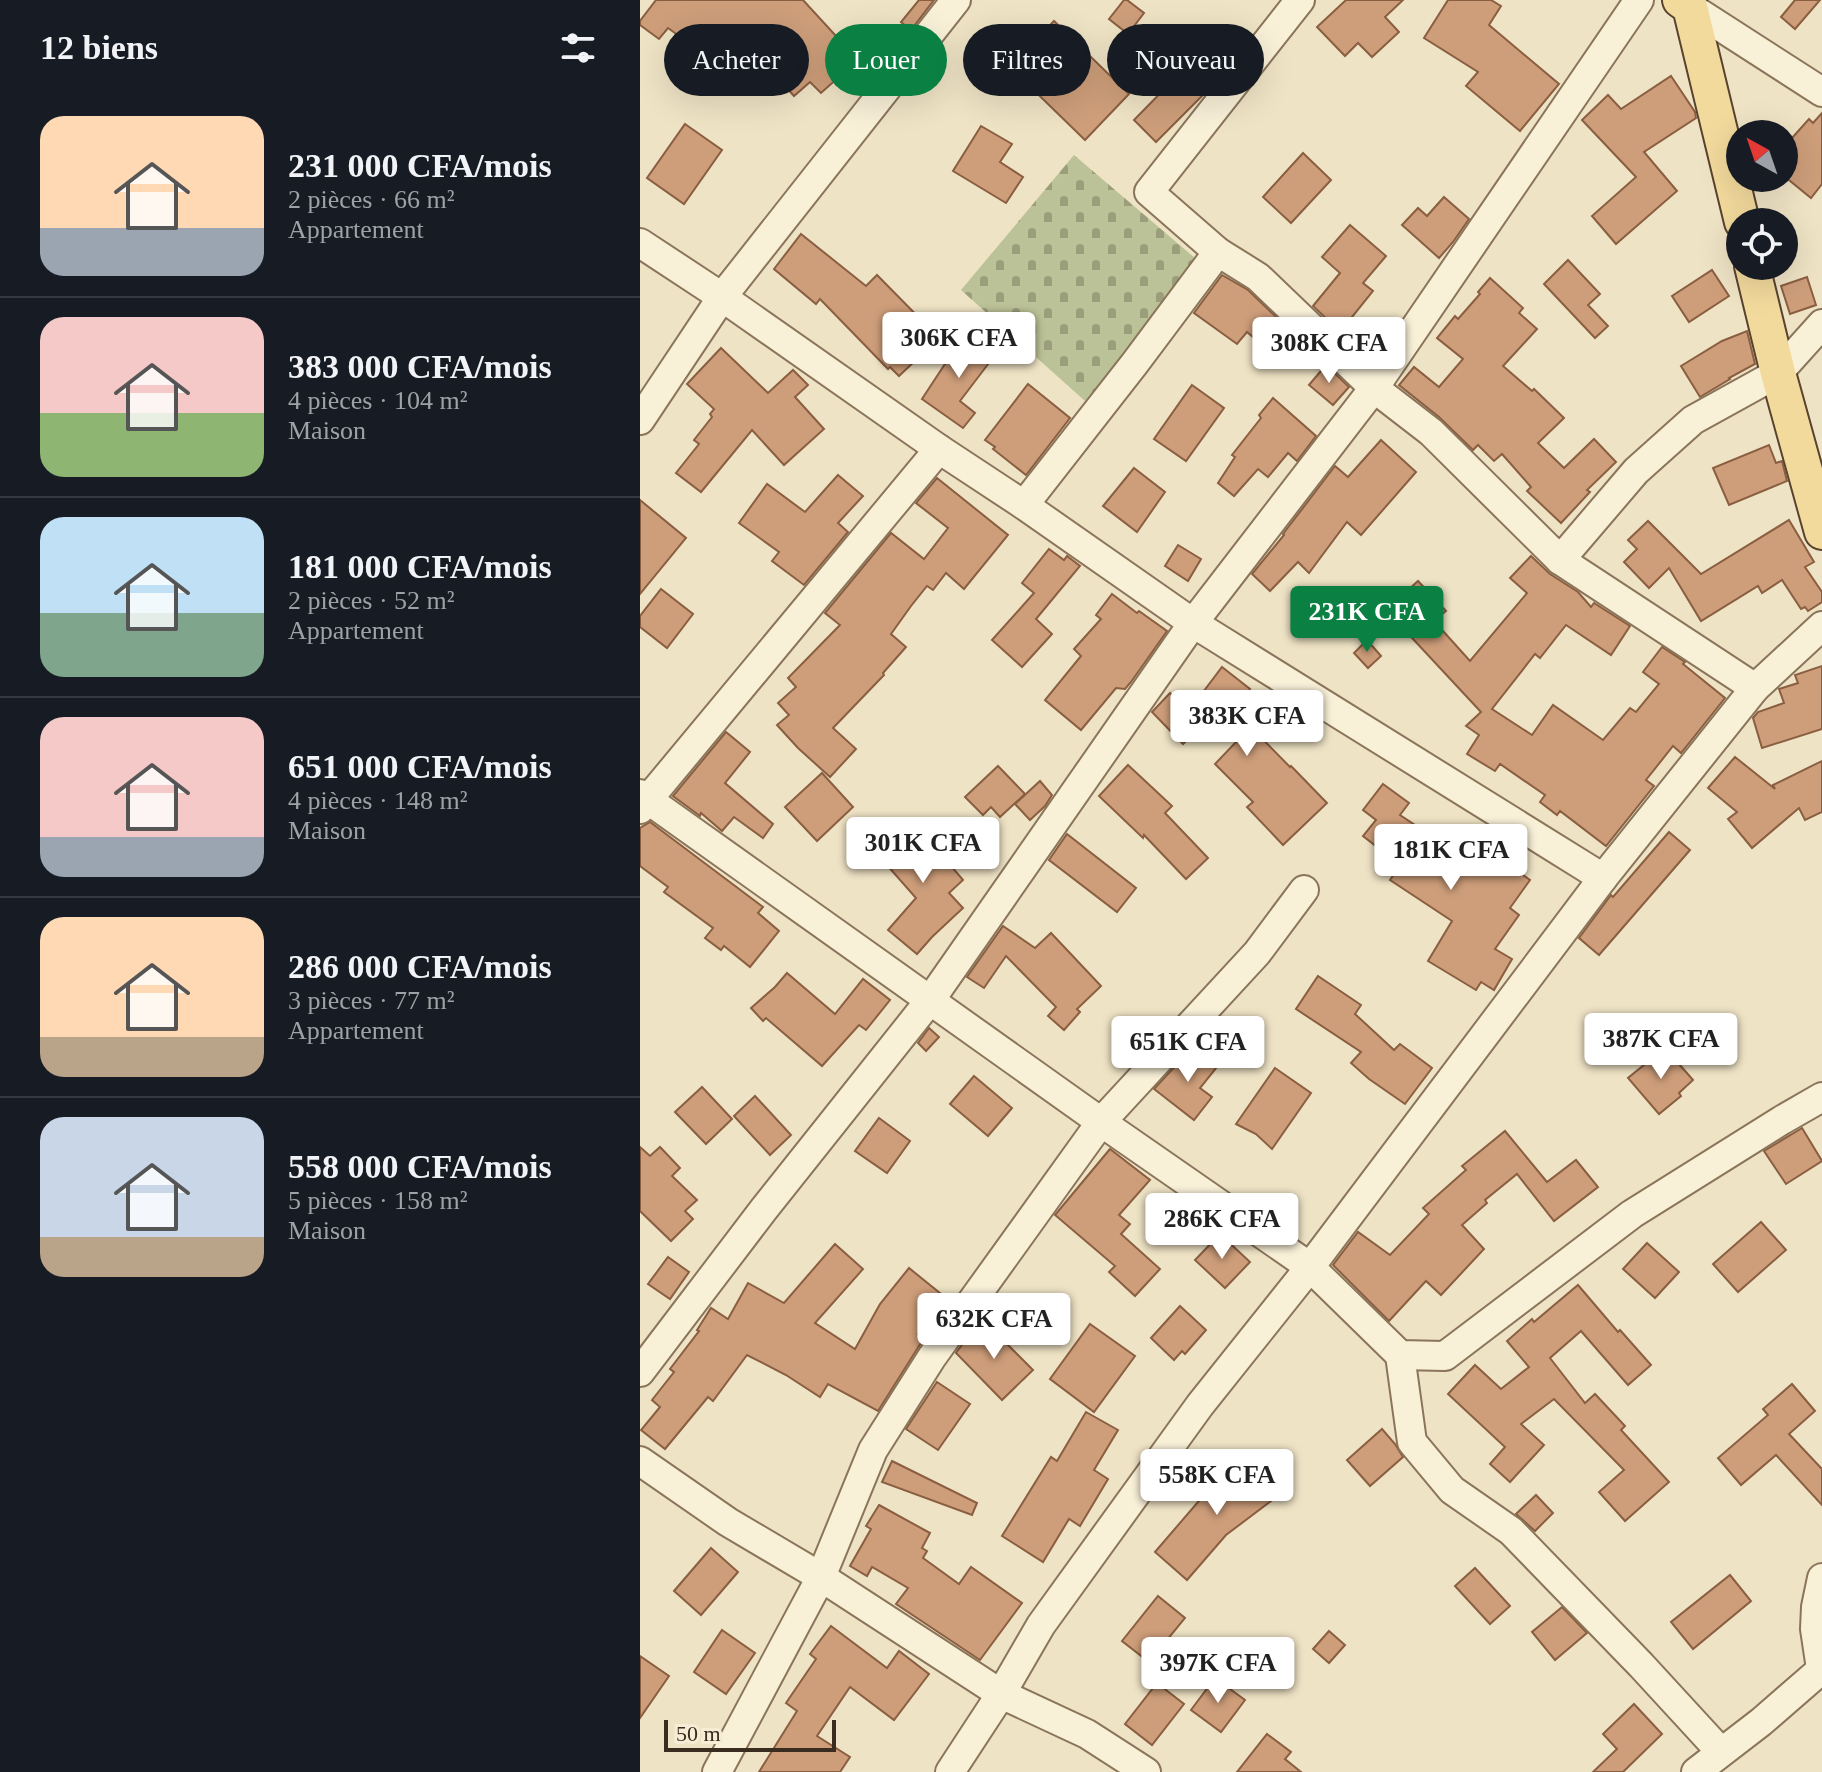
<!DOCTYPE html>
<html lang="fr">
<meta charset="utf-8">
<style>
body{margin:0;font-family:"Times New Roman",serif;background:#20242c;color:#f1f3f6;height:100vh;display:flex;flex-direction:column;font-size:30px;white-space:nowrap}
*{box-sizing:border-box;margin:0}
p{font-size:26px;color:#9ea1a6}
.icon{flex:none;width:44px;height:44px;fill:none;stroke:currentColor;stroke-width:2;stroke-linecap:round;stroke-linejoin:round}
.map{position:relative;flex:1;overflow:hidden}
.side{display:flex;flex-direction:column;background:#171b24;width:640px}
.side>*{flex:none}
.banner{position:absolute;left:24px;top:24px;width:760px;height:72px;display:flex;gap:16px}
.needle{width:52px;rotate:320deg}
.controls{position:absolute;left:1086px;top:120px;display:grid;gap:16px}
.controls a{display:grid;place-items:center;width:72px;height:72px;border-radius:50%;background:#171b24;box-shadow:0 8px 32px #0002;font-size:40px}
.scale{position:absolute;left:24px;bottom:20px;width:172px;box-sizing:border-box;padding-left:8px;border:4px solid #3a2c1e;border-top:0;font-size:22px;line-height:28px;white-space:nowrap;color:#3a2c1e;-webkit-text-stroke:6px #f6edd4;paint-order:stroke}
.price{position:absolute;translate:-50% -68px;padding:0 18px;border-radius:8px;background:#fff;color:#222;font-size:26px;line-height:52px;filter:drop-shadow(0 2px 4px #0008)}
.price::after{content:'';position:absolute;left:50%;top:48px;width:24px;height:18px;margin-left:-12px;background:inherit;clip-path:polygon(0 0,100% 0,50% 100%)}
.price.active{background:#0b8043;color:#fff}
ul{padding:0;list-style:none}
li{display:flex;align-items:center;gap:24px;height:200px;padding:0 40px}
li+li{border-top:2px solid #363941}
li span{display:grid;place-items:center;flex:none;width:224px;height:160px;border-radius:24px;color:#555}
li>.icon{margin-inline-start:auto}
span .icon{width:96px;height:96px;fill:#fffc;stroke-width:1}
li b{font-size:34px}
h2{display:flex;justify-content:space-between;align-items:center;height:96px;padding:0 40px;font-size:34px}
.tag{padding:0 28px;border-radius:36px;background:#171b24;box-shadow:0 8px 32px #0002;font-size:28px;line-height:72px}
.tag.active{background:#0b8043;color:#fff}
main{display:flex;flex:1;min-height:0}
.map>svg:first-child{display:block}
.cemetery{fill:url(#cemetery-stones)}
.building{fill:#ce9e7a;stroke:#8a5e40;stroke-width:2}
.lines{fill:none;stroke-linecap:round;stroke-linejoin:round}
.minor-casing{stroke:#8a755a;stroke-width:32}
.major-casing{stroke:#58432f;stroke-width:38}
.minor{stroke:#f9f0d8;stroke-width:28}
.major{stroke:#f2d99c;stroke-width:34}
</style>
<main>
<section class="side">
<h2>12 biens<svg class="icon" aria-label="filters" viewBox="0 0 24 24"><path d="M4 7h16M4 17h16"/><circle cx="9" cy="7" r="2"/><circle cx="15" cy="17" r="2"/></svg></h2>
<ul>
<li><span style="background:linear-gradient(#ffd9b3 70%,#9aa5b1 0)"><svg class="icon" aria-label="home" viewBox="0 0 24 24"><path d="M3 11l9-7 9 7M6 9v11h12V9"/></svg></span><div><b>231 000 CFA/mois</b><p>2 pièces · 66 m²</p><p>Appartement</p></div></li>
<li><span style="background:linear-gradient(#f6c9c9 60%,#8fb573 0)"><svg class="icon" aria-label="home" viewBox="0 0 24 24"><path d="M3 11l9-7 9 7M6 9v11h12V9"/></svg></span><div><b>383 000 CFA/mois</b><p>4 pièces · 104 m²</p><p>Maison</p></div></li>
<li><span style="background:linear-gradient(#bfe0f5 60%,#7fa58c 0)"><svg class="icon" aria-label="home" viewBox="0 0 24 24"><path d="M3 11l9-7 9 7M6 9v11h12V9"/></svg></span><div><b>181 000 CFA/mois</b><p>2 pièces · 52 m²</p><p>Appartement</p></div></li>
<li><span style="background:linear-gradient(#f6c9c9 75%,#9aa5b1 0)"><svg class="icon" aria-label="home" viewBox="0 0 24 24"><path d="M3 11l9-7 9 7M6 9v11h12V9"/></svg></span><div><b>651 000 CFA/mois</b><p>4 pièces · 148 m²</p><p>Maison</p></div></li>
<li><span style="background:linear-gradient(#ffd9b3 75%,#b9a48a 0)"><svg class="icon" aria-label="home" viewBox="0 0 24 24"><path d="M3 11l9-7 9 7M6 9v11h12V9"/></svg></span><div><b>286 000 CFA/mois</b><p>3 pièces · 77 m²</p><p>Appartement</p></div></li>
<li><span style="background:linear-gradient(#c9d6e8 75%,#b9a48a 0)"><svg class="icon" aria-label="home" viewBox="0 0 24 24"><path d="M3 11l9-7 9 7M6 9v11h12V9"/></svg></span><div><b>558 000 CFA/mois</b><p>5 pièces · 158 m²</p><p>Maison</p></div></li>
</ul>
</section>
<div class="map">
<svg width="1182" height="1772" viewBox="0 0 1182 1772">
<defs>
<pattern id="cemetery-stones" width="16" height="16" patternUnits="userSpaceOnUse" patternTransform="scale(2)"><rect width="16" height="16" fill="#bcc297"/><path d="M2 7V4a2 2 0 0 1 4 0v3zM10 15v-3a2 2 0 0 1 4 0v3z" fill="#9a9e7b"/></pattern>
</defs>
<rect width="100%" height="100%" fill="#efe3c5"/>
<polygon class="cemetery" points="434,155 562,264 445,401 321,290"/>
<g class="building">
<polygon points="16,0 163,0 218,60 181,93 170,82 154,96 117,55 101,71 93,64 78,82 63,70 72,60 28,28 19,39 0,25 0,21"/>
<polygon points="279,0 294,0 271,30 261,22"/>
<polygon points="484,0 487,0 504,13 488,34 469,19"/>
<polygon points="706,0 763,0 745,17 759,32 732,57 718,43 705,56 677,27"/>
<polygon points="808,0 851,0 861,6 849,25 919,84 880,131 826,86 838,72 784,38"/>
<polygon points="1155,0 1180,0 1155,29 1141,17"/>
<polygon points="414,21 489,94 445,140 370,67"/>
<polygon points="542,71 564,94 516,142 494,120"/>
<polygon points="1031,76 1055,112 1056,118 1004,152 1037,191 976,244 952,216 996,177 942,120 968,95 981,109"/>
<polygon points="1182,113 1182,184 1171,198 1144,176 1144,147 1169,119 1173,123"/>
<polygon points="45,124 82,150 44,204 7,178"/>
<polygon points="341,126 372,144 360,162 383,177 366,203 313,171"/>
<polygon points="663,153 691,180 651,223 623,197"/>
<polygon points="804,197 829,219 813,242 799,258 762,225 778,208 787,216"/>
<polygon points="710,225 746,256 723,283 733,291 712,317 742,344 729,359 673,306 700,273 682,257"/>
<polygon points="161,234 226,286 237,275 299,338 259,376 250,367 248,369 180,299 176,304 134,269"/>
<polygon points="928,260 960,294 948,305 968,326 955,338 904,284"/>
<polygon points="1072,270 1089,296 1049,322 1032,296"/>
<polygon points="582,275 608,290 658,338 641,361 607,332 597,344 554,313"/>
<polygon points="1167,277 1176,305 1150,314 1141,286"/>
<polygon points="850,278 883,308 879,313 897,329 863,366 892,391 894,389 924,418 898,443 924,468 954,439 976,462 947,490 950,492 921,523 887,491 891,487 862,454 854,461 838,445 833,450 799,417 759,385 774,367 799,387 823,359 797,338 815,316 818,319 840,294 838,292"/>
<polygon points="1107,331 1115,364 1089,378 1090,379 1060,397 1041,366 1082,341"/>
<polygon points="326,332 355,355 320,401 335,413 323,428 282,399"/>
<polygon points="81,348 128,393 153,370 168,385 155,397 184,429 144,465 112,430 61,492 36,473 59,444 54,440 72,417 70,414 74,409 47,384"/>
<polygon points="686,365 709,387 693,405 669,385"/>
<polygon points="388,384 430,418 386,475 353,449 355,447 345,440"/>
<polygon points="552,385 584,408 546,461 514,439"/>
<polygon points="633,398 676,436 657,461 648,453 628,477 618,469 594,496 578,483 595,457 592,455 621,418 619,415"/>
<polygon points="741,440 776,472 721,535 707,522 669,573 658,562 630,591 612,574 644,535 643,534 695,466 708,477"/>
<polygon points="1129,445 1136,463 1142,461 1147,481 1089,505 1073,468"/>
<polygon points="494,468 525,492 497,532 463,506"/>
<polygon points="198,475 223,496 198,523 208,532 164,585 132,561 139,552 99,523 127,484 165,512"/>
<polygon points="297,478 368,535 324,589 306,573 293,590 287,586 271,606 251,634 266,647 243,673 244,675 193,728 216,749 190,777 158,748 137,725 149,715 138,703 156,687 148,678 200,625 185,613 251,533 284,559 308,528 276,503"/>
<polygon points="0,500 46,538 0,594"/>
<polygon points="1149,520 1174,562 1165,567 1182,592 1182,602 1168,611 1165,607 1161,609 1142,580 1122,593 1118,586 1061,621 1029,568 1009,588 984,562 997,549 988,540 1008,521 1061,574"/>
<polygon points="538,545 561,559 548,581 525,566"/>
<polygon points="409,549 424,560 427,556 440,566 396,619 412,634 382,667 352,640 394,593 382,583"/>
<polygon points="891,556 910,574 938,592 951,607 954,603 990,626 971,655 926,625 900,658 895,654 852,709 892,735 913,705 963,740 990,708 996,712 1019,684 1003,672 1022,647 1045,662 1043,664 1085,698 1041,753 1033,746 1006,780 1014,786 966,846 920,811 917,815 900,802 905,795 860,764 855,771 827,754 839,735 826,726 841,712 746,610 778,581 806,611 794,621 830,661 887,593 870,578"/>
<polygon points="21,589 53,614 27,648 0,627 0,616"/>
<polygon points="472,594 497,613 499,611 527,631 491,682 485,689 476,688 441,730 405,700 441,656 434,649 461,619 456,615"/>
<polygon points="727,640 741,656 728,668 714,653"/>
<polygon points="1182,666 1182,729 1122,748 1113,718 1118,712 1144,703 1139,689 1158,683 1155,675"/>
<polygon points="582,667 610,689 594,710 650,767 651,766 687,803 643,845 607,807 613,802 575,764 598,740 570,718 543,744 512,712 530,693 548,712"/>
<polygon points="86,732 110,752 85,783 133,824 123,838 94,817 82,831 61,813 60,816 33,796"/>
<polygon points="1095,757 1135,789 1133,785 1182,761 1182,812 1165,820 1159,808 1112,848 1088,819 1097,812 1068,788"/>
<polygon points="488,765 532,806 525,813 568,858 546,879 504,835 503,838 459,796"/>
<polygon points="358,766 385,794 360,817 351,807 343,815 325,797"/>
<polygon points="182,773 213,807 177,841 145,807"/>
<polygon points="400,781 412,795 405,806 390,820 375,804"/>
<polygon points="743,784 769,803 760,815 837,866 848,850 890,880 870,908 879,915 855,949 872,959 854,990 841,982 836,990 788,961 812,921 750,880 760,865 723,836 736,820 723,810"/>
<polygon points="280,820 316,862 311,866 323,880 309,893 323,908 292,937 277,954 248,930 276,898 239,856"/>
<polygon points="10,822 123,907 118,913 139,931 110,967 84,946 81,950 65,938 73,928 24,892 28,887 0,866 0,828"/>
<polygon points="1029,832 1050,850 959,955 939,938 971,895 973,897"/>
<polygon points="427,834 496,888 477,912 409,860"/>
<polygon points="363,926 395,948 411,933 461,986 437,1009 440,1012 424,1030 408,1016 416,1007 366,956 344,988 327,977"/>
<polygon points="147,973 195,1014 223,979 250,1000 226,1030 219,1025 182,1066 126,1018 123,1021 111,1008 135,987"/>
<polygon points="678,976 721,1005 715,1014 754,1050 760,1044 792,1068 765,1104 729,1079 711,1063 721,1052 656,1009"/>
<polygon points="289,1028 299,1037 286,1051 278,1043"/>
<polygon points="552,1048 577,1067 560,1088 572,1097 554,1120 514,1089"/>
<polygon points="1025,1048 1053,1080 1039,1093 1041,1096 1019,1114 988,1078"/>
<polygon points="635,1068 671,1093 632,1149 616,1134 596,1124"/>
<polygon points="334,1076 372,1108 348,1136 310,1104"/>
<polygon points="62,1087 92,1119 66,1144 35,1112"/>
<polygon points="115,1096 151,1135 130,1155 94,1116"/>
<polygon points="239,1118 270,1141 247,1173 215,1151"/>
<polygon points="1162,1128 1182,1161 1146,1184 1124,1151"/>
<polygon points="865,1131 907,1182 936,1160 958,1187 914,1221 877,1174 845,1200 847,1203 822,1225 844,1249 801,1295 786,1281 749,1321 693,1265 718,1232 750,1255 789,1214 783,1208 826,1170 822,1166"/>
<polygon points="0,1147 10,1156 20,1147 40,1168 32,1176 57,1200 45,1211 53,1219 31,1241 0,1211"/>
<polygon points="470,1149 510,1180 479,1215 490,1224 481,1234 520,1269 495,1296 469,1272 475,1266 415,1215"/>
<polygon points="1121,1222 1146,1250 1098,1292 1073,1264"/>
<polygon points="580,1234 610,1262 585,1288 555,1260"/>
<polygon points="1007,1243 1039,1272 1015,1298 983,1269"/>
<polygon points="195,1244 223,1269 175,1323 215,1349 240,1304 269,1268 306,1298 278,1334 284,1338 238,1411 188,1384 180,1397 146,1375 107,1355 73,1401 68,1397 25,1449 1,1430 20,1407 12,1400 34,1372 30,1369 59,1331 57,1330 71,1308 88,1319 108,1283 144,1303"/>
<polygon points="28,1257 49,1272 30,1299 8,1284"/>
<polygon points="938,1285 978,1332 980,1330 1011,1365 988,1385 941,1331 910,1358 945,1403 955,1394 985,1426 981,1430 1029,1482 985,1521 959,1492 984,1470 914,1399 881,1424 904,1445 870,1482 850,1464 865,1447 808,1394 835,1365 861,1389 889,1367 867,1341 892,1319 894,1322"/>
<polygon points="540,1306 566,1330 545,1354 542,1351 534,1360 511,1338"/>
<polygon points="338,1323 364,1343 365,1342 393,1370 362,1400 316,1353"/>
<polygon points="450,1324 495,1356 454,1412 410,1379"/>
<polygon points="297,1382 330,1404 298,1450 266,1429"/>
<polygon points="1152,1384 1175,1411 1149,1434 1182,1469 1182,1505 1136,1455 1101,1485 1078,1458 1128,1415 1123,1409"/>
<polygon points="446,1412 478,1430 454,1470 468,1479 440,1526 429,1519 403,1562 362,1536 411,1457 417,1461"/>
<polygon points="742,1429 755,1444 763,1457 730,1486 707,1460"/>
<polygon points="610,1457 639,1495 586,1535 547,1580 515,1552 564,1495 563,1493"/>
<polygon points="252,1461 337,1503 332,1515 242,1482"/>
<polygon points="896,1495 913,1513 895,1531 876,1514"/>
<polygon points="239,1505 290,1533 282,1548 287,1551 283,1558 319,1584 331,1567 382,1603 340,1660 256,1604 268,1588 232,1567 227,1576 210,1566 231,1529 226,1526"/>
<polygon points="71,1548 98,1572 61,1615 34,1591"/>
<polygon points="835,1568 870,1606 850,1624 815,1586"/>
<polygon points="1090,1575 1111,1601 1053,1649 1031,1622"/>
<polygon points="518,1596 545,1618 509,1662 482,1641"/>
<polygon points="922,1607 947,1633 915,1660 892,1632"/>
<polygon points="191,1626 247,1668 259,1651 289,1674 254,1720 210,1687 177,1736 210,1757 200,1772 119,1772 157,1711 146,1703 176,1659 170,1654"/>
<polygon points="82,1630 115,1653 86,1694 54,1672"/>
<polygon points="689,1631 705,1645 689,1663 673,1649"/>
<polygon points="0,1656 29,1676 0,1718"/>
<polygon points="575,1678 605,1700 581,1732 551,1710"/>
<polygon points="517,1683 544,1704 512,1745 485,1724"/>
<polygon points="994,1704 1022,1734 983,1772 953,1772 977,1749 963,1734"/>
<polygon points="627,1734 651,1752 645,1759 661,1772 597,1772"/>
</g>
<g class="lines">
<g class="minor-casing">
<g id="minor">
<polyline points="1050,7 1182,92"/>
<polyline points="0,243 82,297 299,449 384,505 553,623 963,878"/>
<polyline points="578,252 509,192 660,0"/>
<polyline points="0,420 82,297 316,0"/>
<polyline points="384,505 495,363 578,252 618,277 734,388 791,432 920,560 1115,688"/>
<polyline points="920,560 996,471 1053,420 1138,373 1182,324"/>
<polyline points="0,794 461,1122 670,1267 760,1355 805,1356 992,1214 1142,1120 1182,1097"/>
<polyline points="0,809 299,449"/>
<polyline points="760,1355 772,1442 812,1490 871,1531 1001,1665 1081,1752"/>
<polyline points="0,1372 124,1209 291,999 553,623 734,388 999,0"/>
<polyline points="0,1461 88,1522 181,1577 361,1694 447,1734 506,1772"/>
<polyline points="1181,1669 1175,1629 1176,1607 1182,1578"/>
<polyline points="77,1772 181,1577 233,1450 292,1357 461,1122 617,953 664,890"/>
<polyline points="310,1772 361,1694 401,1625 560,1405 670,1267 963,878 1115,688 1182,626"/>
<polyline points="1056,1772 1121,1722 1182,1669"/>
</g>
</g>
<g class="major-casing">
<g id="major">
<polyline points="1040,0 1050,7 1102,222"/>
<polyline points="1112,266 1138,373 1182,532"/>
</g>
</g>
<use href="#minor" class="minor"/>
<use href="#major" class="major"/>
</g>
</svg>
<div class="controls">
<a><svg class="needle" viewBox="-14 -14 28 28"><path d="M0-13l5 13h-10z" fill="#e53935"/><path d="M0 13l5-13h-10z" fill="#9ea1a6"/></svg></a>
<a><svg class="icon" aria-label="locate" viewBox="0 0 24 24"><circle cx="12" cy="12" r="6"/><path d="M12 2v4M12 18v4M2 12h4M18 12h4"/></svg></a>
</div>
<div class="scale">50 m</div>
<b class="price" style="left:319px;top:380px">306K CFA</b>
<b class="price" style="left:689px;top:385px">308K CFA</b>
<b class="price active" style="left:727px;top:654px">231K CFA</b>
<b class="price" style="left:607px;top:758px">383K CFA</b>
<b class="price" style="left:283px;top:885px">301K CFA</b>
<b class="price" style="left:811px;top:892px">181K CFA</b>
<b class="price" style="left:1021px;top:1081px">387K CFA</b>
<b class="price" style="left:548px;top:1084px">651K CFA</b>
<b class="price" style="left:582px;top:1261px">286K CFA</b>
<b class="price" style="left:354px;top:1361px">632K CFA</b>
<b class="price" style="left:577px;top:1517px">558K CFA</b>
<b class="price" style="left:578px;top:1705px">397K CFA</b>
<div class="banner">
<a class="tag">Acheter</a>
<a class="tag active">Louer</a>
<a class="tag">Filtres</a>
<a class="tag">Nouveau</a>
</div>
</div>
</main>
